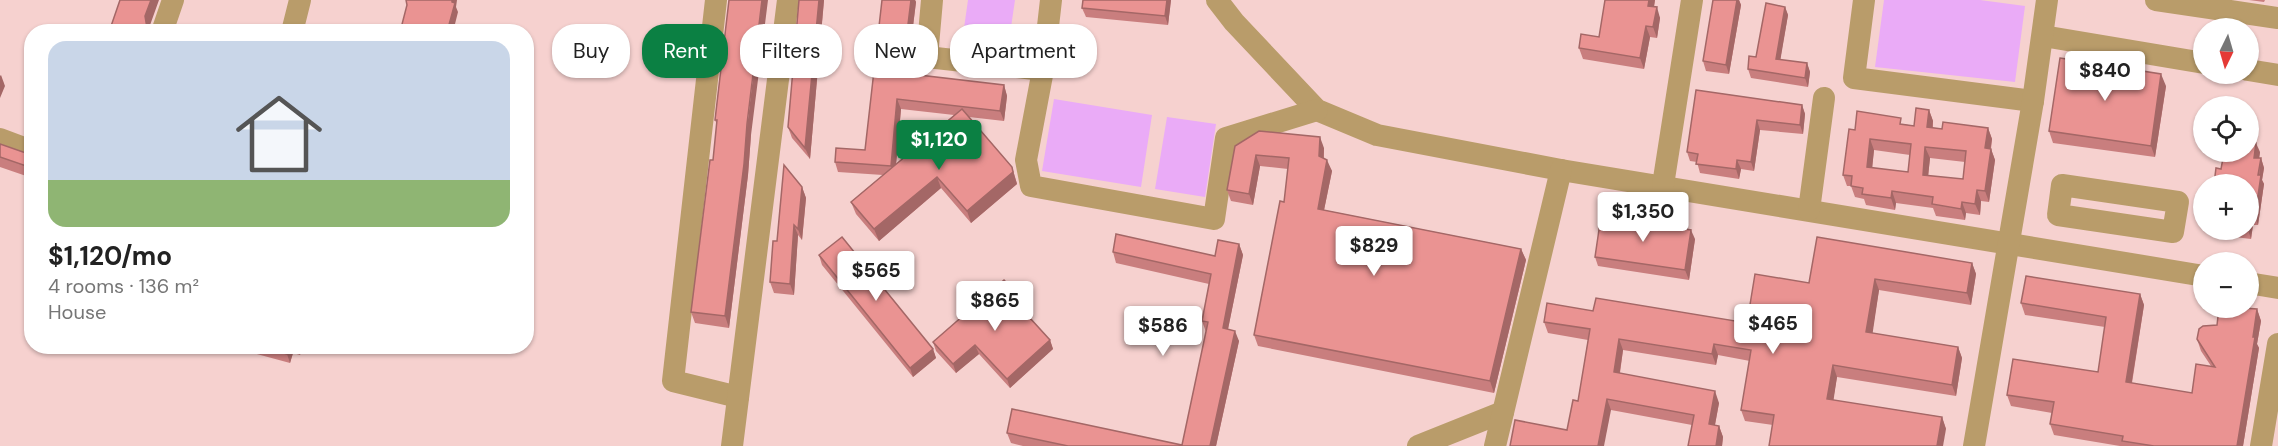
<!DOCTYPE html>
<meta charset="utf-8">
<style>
body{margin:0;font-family:"DM Sans",sans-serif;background:#f6f6f6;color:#222;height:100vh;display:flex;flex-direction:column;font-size:22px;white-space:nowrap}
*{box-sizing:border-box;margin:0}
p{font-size:20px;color:#767676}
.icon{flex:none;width:33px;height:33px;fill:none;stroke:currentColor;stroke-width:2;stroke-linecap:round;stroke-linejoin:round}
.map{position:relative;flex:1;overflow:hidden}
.details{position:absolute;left:24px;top:24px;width:510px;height:330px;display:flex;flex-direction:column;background:#fff;border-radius:24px;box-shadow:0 2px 4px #0004}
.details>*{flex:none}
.top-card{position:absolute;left:552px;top:24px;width:570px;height:54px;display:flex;gap:12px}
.needle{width:39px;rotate:185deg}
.controls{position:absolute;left:2193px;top:18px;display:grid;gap:12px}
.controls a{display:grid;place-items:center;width:66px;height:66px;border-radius:50%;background:#fff;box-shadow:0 2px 4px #0004;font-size:30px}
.price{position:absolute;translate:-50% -51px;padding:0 14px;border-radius:6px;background:#fff;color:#222;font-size:20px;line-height:39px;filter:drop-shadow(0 2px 3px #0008)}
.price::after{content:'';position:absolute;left:50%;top:36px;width:18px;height:14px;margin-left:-9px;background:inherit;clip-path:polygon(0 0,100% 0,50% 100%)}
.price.on{background:#0b8043;color:#fff}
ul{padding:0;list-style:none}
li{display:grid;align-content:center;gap:12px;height:318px;padding:0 24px}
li+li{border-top:2px solid #e0e0e0}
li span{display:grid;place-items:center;height:186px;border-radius:18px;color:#555}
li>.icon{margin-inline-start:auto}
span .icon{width:108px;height:108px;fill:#fffc;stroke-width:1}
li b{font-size:26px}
.chip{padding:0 21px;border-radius:24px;background:#fff;box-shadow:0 2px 4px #0004;font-size:21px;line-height:54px}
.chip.on{background:#0b8043;color:#fff}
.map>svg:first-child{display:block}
.green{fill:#eaabf7}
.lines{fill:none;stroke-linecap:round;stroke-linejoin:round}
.minor{stroke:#b99c6a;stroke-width:22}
.wall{fill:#c97e7e;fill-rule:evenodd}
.shaded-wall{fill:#a46766}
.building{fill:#ea9392;stroke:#a46766;stroke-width:1.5;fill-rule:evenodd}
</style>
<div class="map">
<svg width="2278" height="446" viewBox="0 0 2278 446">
<rect width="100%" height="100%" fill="#f6d1cf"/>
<g class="green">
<polygon points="968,0 1015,0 1010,34 964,28"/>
<polygon points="1884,0 1980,0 2025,6 2015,82 1875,67"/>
<polygon points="1054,99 1152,115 1141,187 1042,171"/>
<polygon points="1167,117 1216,124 1205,197 1155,189"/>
</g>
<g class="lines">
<g class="minor">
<polyline points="716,0 673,381 738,397"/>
<polyline points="932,0 927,57 1043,70 1051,0"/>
<polyline points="1217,0 1234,22 1317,110 1377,135 1561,170 2204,276"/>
<polyline points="1864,0 1854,78 2033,101"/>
<polyline points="2156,0 2278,18"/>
<polyline points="162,32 173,0"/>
<polyline points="292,32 300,0"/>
<polyline points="2043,36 2204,63"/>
<polyline points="1043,70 1026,160 1031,186 1214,219 1226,138 1317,110"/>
<polyline points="2248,70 2278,75"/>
<polyline points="0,139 32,151"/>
<polyline points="1663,185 1692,0"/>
<polygon points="2062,185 2178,202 2173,232 2058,215"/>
<polyline points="1809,210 1824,98"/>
<polyline points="2248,283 2278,288"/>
<polyline points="732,446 788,0"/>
<polyline points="1418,446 1503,412"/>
<polyline points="1495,446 1561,170"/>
<polyline points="1974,446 2033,101 2047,0"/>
<polyline points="2261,446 2278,344"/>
</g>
</g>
<g class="wall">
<polygon points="729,0 751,135 748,175 729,328 695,323 691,312 713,160 717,125 715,120"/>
<polygon points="799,0 824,0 810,159 792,138 788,127"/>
<path d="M911,0H915L916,2L907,74L1004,85L1007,96L1004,121L969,117L1012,167L1017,184L971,223L941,188L879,241L856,214L851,202L883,175L838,172L835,162L865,150ZM901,109L954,115L896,164Z"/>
<polygon points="1083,0 1171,0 1168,25 1086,17 1082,8"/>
<polygon points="1605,0 1655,0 1654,7 1660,18 1657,38 1650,37 1644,69 1583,59 1579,48 1599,37"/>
<polygon points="1737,0 1739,0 1741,5 1729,74 1706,71 1703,61"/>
<polygon points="2249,0 2265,0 2264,2"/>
<polygon points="1785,7 1788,15 1780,60 1807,63 1810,72 1808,87 1751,78 1748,69 1756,57"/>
<polygon points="2166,86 2155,157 2053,143 2049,131"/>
<polygon points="1696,90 1802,105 1805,114 1803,134 1760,130 1754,171 1741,169 1739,179 1700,173 1697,162 1690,161 1687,152"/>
<path d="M1929,110L1933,121V128L1942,129L1988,128L1992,139L1991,149L1995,160L1989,202L1981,201L1980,215L1966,213L1965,220L1936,216L1933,208L1896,203L1895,210L1866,205L1864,199L1855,197L1851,186H1847L1843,175L1855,130L1903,124L1914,126ZM1874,150L1910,155L1908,172L1872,168ZM1930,158L1965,162L1963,179L1928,176Z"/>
<polygon points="0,144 23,152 32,153 32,178 0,167"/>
<polygon points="1235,146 1324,148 1324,158 1332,171 1324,210 1521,249 1526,260 1494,393 1258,346 1254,335 1284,202 1288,169 1260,166 1253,205 1231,201 1227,190"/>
<polygon points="2260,152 2259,158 2261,158 2264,168 2262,180 2264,184 2258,225 2253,225 2251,239 2218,235 2216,230 2248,230 2221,169 2233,154"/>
<polygon points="802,187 806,198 802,240 798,235 794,295 774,293 770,282 777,241"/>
<polygon points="1695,239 1689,280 1598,266 1595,257"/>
<polygon points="1239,244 1243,255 1228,329 1239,341 1216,446 1023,446 1011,443 1007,433 1182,445 1206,332 1202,321 1209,284 1116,263 1113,252 1215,256"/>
<polygon points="819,255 933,349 936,358 913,377 822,265"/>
<polygon points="1972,263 1976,274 1971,305 1879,290 1872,333 1958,347 1962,358 1956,396 1837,377 1833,400 1942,417 1946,429 1773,425 1745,421 1741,410 1750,361 1718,355 1716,365 1623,350 1620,373 1719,403 1715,425 1719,426 1723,437 1722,446 1688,446 1692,425 1611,410 1567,430 1578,401 1588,340 1548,333 1544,322 1593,311 1747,323 1809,283"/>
<polygon points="2140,294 2144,305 2132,383 2192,393 2211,366 2201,351 2197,339 2217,325 2257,309 2261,321 2257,344 2259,348 2243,446 2120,446 2054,435 2050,424 2052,413 2011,406 2007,395 2098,372 2105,327 2025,315 2021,303"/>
<polygon points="1024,302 1027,312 1026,313 1050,340 1053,349 1010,388 979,354 956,373 936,351 933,342"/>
<polygon points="241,346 302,346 300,355 293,353 290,363 242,350"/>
</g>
<g class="shaded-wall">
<polygon points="151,0 159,0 149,28 150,32 145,32 145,16"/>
<polygon points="452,0 457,0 456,7 458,12 453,32 447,32"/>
<polygon points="762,0 768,0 751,135 748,175 729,328 725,316"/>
<polygon points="819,0 824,0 810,159 805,148"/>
<polygon points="911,0 915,0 916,2 906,83 902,73"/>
<polygon points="1167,0 1171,0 1168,25 1165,16"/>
<polygon points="1649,0 1655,0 1652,17 1648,6"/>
<polygon points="1737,0 1739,0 1741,5 1729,74 1726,65"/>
<polygon points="1657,7 1660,18 1657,38 1653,27"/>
<polygon points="1785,7 1788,15 1779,68 1776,59"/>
<polygon points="1646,26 1650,37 1644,69 1640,58"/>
<polygon points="1807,63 1810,72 1808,87 1805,78"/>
<polygon points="2161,74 2166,86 2155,157 2151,146"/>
<polygon points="1,75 5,86 0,98 0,76"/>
<polygon points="1004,85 1007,96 1004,121 1000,111"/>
<polygon points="897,99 901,109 895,176 891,166"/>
<polygon points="1802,105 1805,114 1803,134 1800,125"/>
<polygon points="1929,110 1933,121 1931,139 1927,127"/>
<polygon points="1757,120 1760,130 1754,171 1751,162"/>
<polygon points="1988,128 1992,139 1989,159 1985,148"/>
<polygon points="1320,137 1324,148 1323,168 1319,156"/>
<polygon points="1870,139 1874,150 1871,179 1867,167"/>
<polygon points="2256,143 2260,152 2258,167 2254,158"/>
<polygon points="1925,147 1930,158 1927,187 1923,175"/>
<polygon points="1991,149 1995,160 1989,202 1985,191"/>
<polygon points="1256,155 1260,166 1253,205 1249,194"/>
<polygon points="2261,158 2264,168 2262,180 2264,184 2258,225 2255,216"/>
<polygon points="1327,160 1332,171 1322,220 1318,209"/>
<polygon points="1737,160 1741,169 1739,179 1736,169"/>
<polygon points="1012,167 1017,184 971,223 967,211"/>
<polygon points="937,177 941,188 879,241 874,229"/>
<polygon points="802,187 806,198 802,240 798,229"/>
<polygon points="1977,190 1981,201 1980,215 1975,204"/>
<polygon points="1892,191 1896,203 1895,210 1891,198"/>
<polygon points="1962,202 1966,213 1965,220 1961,209"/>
<polygon points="2250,215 2253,225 2251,239 2248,230"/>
<polygon points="794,225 798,235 794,295 790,284"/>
<polygon points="1691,230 1695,239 1689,280 1685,270"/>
<polygon points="1239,244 1243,255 1226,339 1223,328"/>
<polygon points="1521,249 1526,260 1494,393 1490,381"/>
<polygon points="1972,263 1976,274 1971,305 1967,293"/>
<polygon points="1875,279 1879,290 1871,344 1866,332"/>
<polygon points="2140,294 2144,305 2130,393 2126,382"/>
<polygon points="1024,302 1027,312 1023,316 1019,306"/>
<polygon points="2257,309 2261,321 2257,344 2259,348 2243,446 2237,446"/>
<polygon points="1235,331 1239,341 1216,446 1210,446"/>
<polygon points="1619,339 1623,350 1618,384 1614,372"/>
<polygon points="1050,340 1053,349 1010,388 1007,379"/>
<polygon points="1714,344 1718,355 1716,365 1712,354"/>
<polygon points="975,345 979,354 956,373 953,364"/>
<polygon points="289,346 290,346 293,353 290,363 287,354"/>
<polygon points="297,346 302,346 300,355"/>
<polygon points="1958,347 1962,358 1956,396 1952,385"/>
<polygon points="933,349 936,358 913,377 910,368"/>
<polygon points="1833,365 1837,377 1832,410 1827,399"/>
<polygon points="1715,391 1719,403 1713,435 1709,424"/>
<polygon points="1607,399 1611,410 1604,446 1598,446"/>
<polygon points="1942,417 1946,429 1943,446 1937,446"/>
<polygon points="1719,426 1723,437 1722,446 1716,446"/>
</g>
<g class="building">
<polygon points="120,0 151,0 145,16 147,28 145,32 109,32"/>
<polygon points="406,0 452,0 452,2 455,3 447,32 400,32 407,5"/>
<polygon points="729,0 762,0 747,124 744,164 725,316 691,312 710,160 713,160 717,120 715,120"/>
<polygon points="799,0 819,0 805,148 788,127"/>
<polygon points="882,0 911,0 902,73 1004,85 1000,111 897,99 891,166 835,162 836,148 865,150"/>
<polygon points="1083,0 1167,0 1165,16 1082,8"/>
<polygon points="1605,0 1649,0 1648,6 1657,7 1653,27 1646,26 1640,58 1579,48 1581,34 1599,37"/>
<polygon points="1713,0 1737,0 1726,65 1703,61"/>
<polygon points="1766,3 1785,7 1776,59 1807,63 1805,78 1748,69 1749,56 1756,57"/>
<polygon points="332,28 346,32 331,32"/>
<polygon points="2060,58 2161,74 2151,146 2049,131"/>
<polygon points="1696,90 1802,105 1800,125 1757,120 1751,162 1737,160 1736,169 1696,164 1698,154 1687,152"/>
<path d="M1916,108L1929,110L1927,127L1942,129L1943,122L1988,128L1985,148L1991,149L1985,191L1977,190L1975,204L1962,202L1961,209L1932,204L1933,197L1892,191L1891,198L1862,194L1863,188L1851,186L1852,176L1843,175L1849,129L1855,130L1857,111L1901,118L1900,124L1914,126ZM1870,139L1911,144L1908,172L1867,167ZM1925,147L1966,151L1963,179L1923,175Z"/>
<polygon points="962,109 1012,167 1013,172 967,211 937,177 874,229 851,202"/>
<polygon points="1259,131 1320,137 1319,156 1327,160 1318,209 1521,249 1490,381 1254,335 1280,201 1284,202 1289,158 1256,155 1249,194 1227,190 1235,146"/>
<polygon points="2248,142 2256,143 2254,158 2261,158 2258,175 2261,175 2255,216 2250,215 2248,223 2248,184 2214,184 2216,168 2221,169 2224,153 2233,154 2233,152 2248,152"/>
<polygon points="0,144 23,152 32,153 32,168 0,157"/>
<polygon points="784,165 802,187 798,229 794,225 790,284 770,282 773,241 777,241"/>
<polygon points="1601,216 1691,230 1685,270 1595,257"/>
<polygon points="1116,234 1215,256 1218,240 1239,244 1223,328 1235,331 1210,446 1068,446 1007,433 1012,409 1182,445 1208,322 1202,321 1211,274 1113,252"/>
<polygon points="842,237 933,349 910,368 819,255"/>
<polygon points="1817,237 1972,263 1967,293 1875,279 1866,332 1958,347 1952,385 1833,365 1827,399 1942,417 1937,446 1769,446 1774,415 1741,410 1751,350 1714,344 1712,354 1619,339 1614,372 1715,391 1709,424 1719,426 1716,446 1688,446 1694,415 1607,399 1598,446 1510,446 1515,420 1567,430 1573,400 1578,401 1590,329 1544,322 1547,303 1593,311 1596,298 1747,323 1755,274 1809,283"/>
<polygon points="2026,276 2140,294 2126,382 2192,393 2196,364 2215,367 2197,339 2199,329 2203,326 2217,325 2219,308 2243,308 2257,309 2253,337 2255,337 2237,446 2154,446 2122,441 2123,436 2050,424 2054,402 2007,395 2013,359 2098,372 2106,317 2021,303"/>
<polygon points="1004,280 1024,302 1019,306 1050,340 1007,379 975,345 953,364 933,342"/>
<polygon points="260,346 289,346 287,354"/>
</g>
</svg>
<div class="controls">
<a><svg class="needle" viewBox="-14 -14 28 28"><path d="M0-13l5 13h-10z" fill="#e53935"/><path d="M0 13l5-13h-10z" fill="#767676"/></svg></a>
<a><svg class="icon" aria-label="locate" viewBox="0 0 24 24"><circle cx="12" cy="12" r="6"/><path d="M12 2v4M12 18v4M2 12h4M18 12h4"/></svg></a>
<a>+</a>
<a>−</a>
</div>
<b class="price" style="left:2105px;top:102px">$840</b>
<b class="price on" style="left:939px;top:171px">$1,120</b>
<b class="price" style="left:1643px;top:243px">$1,350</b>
<b class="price" style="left:1374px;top:277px">$829</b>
<b class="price" style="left:876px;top:302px">$565</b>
<b class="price" style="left:995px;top:332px">$865</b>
<b class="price" style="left:1773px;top:355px">$465</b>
<b class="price" style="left:1163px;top:357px">$586</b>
<div class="top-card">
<a class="chip">Buy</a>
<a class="chip on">Rent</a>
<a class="chip">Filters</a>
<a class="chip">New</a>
<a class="chip">Apartment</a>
</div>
<section class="details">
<ul>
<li><span style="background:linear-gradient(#c9d6e8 75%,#8fb573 0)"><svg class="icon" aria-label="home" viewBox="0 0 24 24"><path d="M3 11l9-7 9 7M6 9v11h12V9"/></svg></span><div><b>$1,120/mo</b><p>4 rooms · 136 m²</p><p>House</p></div></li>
</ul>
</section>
</div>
